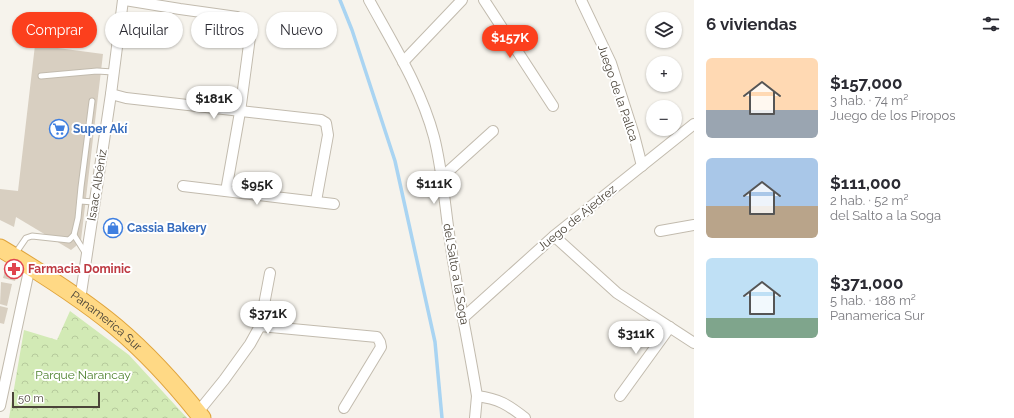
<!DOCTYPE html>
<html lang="es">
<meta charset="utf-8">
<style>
body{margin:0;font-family:Raleway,sans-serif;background:#f2f2f3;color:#2b2b33;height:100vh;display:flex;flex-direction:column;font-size:15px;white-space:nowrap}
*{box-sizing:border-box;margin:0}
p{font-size:13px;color:#7c7c81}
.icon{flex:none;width:22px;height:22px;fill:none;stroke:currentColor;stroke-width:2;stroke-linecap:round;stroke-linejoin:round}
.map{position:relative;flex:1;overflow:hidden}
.side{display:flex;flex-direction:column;background:#fff;width:320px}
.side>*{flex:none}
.guide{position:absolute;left:12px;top:12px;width:380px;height:36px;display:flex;gap:8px}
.fabs{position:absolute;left:646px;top:12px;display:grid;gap:8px}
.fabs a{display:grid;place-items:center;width:36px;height:36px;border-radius:50%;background:#fff;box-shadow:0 1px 3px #0004;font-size:20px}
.scale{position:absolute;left:12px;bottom:10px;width:88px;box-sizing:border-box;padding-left:4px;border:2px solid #4b4439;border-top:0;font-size:11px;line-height:14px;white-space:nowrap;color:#4b4439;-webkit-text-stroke:3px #fff;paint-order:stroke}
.price{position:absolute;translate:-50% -34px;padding:0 9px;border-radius:14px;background:#fff;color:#222;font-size:13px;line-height:26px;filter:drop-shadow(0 1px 2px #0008)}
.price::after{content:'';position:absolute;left:50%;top:24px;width:12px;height:9px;margin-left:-6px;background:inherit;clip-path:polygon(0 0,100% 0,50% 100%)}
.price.current{background:#fc3f1d;color:#fff}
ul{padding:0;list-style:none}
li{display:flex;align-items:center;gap:12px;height:100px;padding:0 12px}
li span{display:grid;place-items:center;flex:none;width:112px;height:80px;border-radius:6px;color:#555}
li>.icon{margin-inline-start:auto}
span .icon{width:48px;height:48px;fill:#fffc;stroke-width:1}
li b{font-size:17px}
h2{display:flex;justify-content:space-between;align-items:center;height:48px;padding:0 12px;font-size:17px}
.pill{padding:0 14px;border-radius:18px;background:#fff;box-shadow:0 1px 3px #0004;font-size:14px;line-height:36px}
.pill.current{background:#fc3f1d;color:#fff}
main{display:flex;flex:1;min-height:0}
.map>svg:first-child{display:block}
.park{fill:url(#park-crowns)}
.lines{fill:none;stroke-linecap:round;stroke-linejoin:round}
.stream{stroke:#a9d4f2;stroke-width:3.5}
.building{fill:#d8cfc1}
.service-casing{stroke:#c2bbae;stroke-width:7}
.minor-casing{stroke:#c2bbae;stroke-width:12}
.trunk-casing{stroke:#e0a43c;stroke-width:19}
.service{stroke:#fff;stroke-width:5}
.minor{stroke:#fff;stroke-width:10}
.trunk{stroke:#ffd985;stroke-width:17}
.labels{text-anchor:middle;stroke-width:4;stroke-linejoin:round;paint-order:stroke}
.street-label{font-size:12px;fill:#4b4439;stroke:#fff}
.shop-label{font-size:12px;font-weight:bold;fill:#366cbe;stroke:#fff;text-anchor:start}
.health-label{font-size:12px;font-weight:bold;fill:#be3a42;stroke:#fff;text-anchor:start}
.park-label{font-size:12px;fill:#4a7f2a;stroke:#fff}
</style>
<main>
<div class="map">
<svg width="694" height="418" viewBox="0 0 694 418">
<defs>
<pattern id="park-crowns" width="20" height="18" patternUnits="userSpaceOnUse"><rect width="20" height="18" fill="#d2eab5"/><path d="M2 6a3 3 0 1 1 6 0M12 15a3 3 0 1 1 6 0" fill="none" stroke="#b6ca9c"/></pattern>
</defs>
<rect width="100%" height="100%" fill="#f6f3ec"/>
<polygon class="park" points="70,311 129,355 187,418 9,418 24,330 57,340"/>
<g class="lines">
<polyline class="stream" points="340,0 352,30 395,161 435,342 442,418"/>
</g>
<g class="building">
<polygon points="35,45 103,54 81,240 76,246 71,250 16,217 14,227 0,220 0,189 18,191"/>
<polygon points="7,263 19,266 15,281 3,278"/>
<polygon points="1,282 12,284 7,306 0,304"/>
<polygon points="0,306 8,308 4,324 0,323"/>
</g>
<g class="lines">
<g class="service-casing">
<g id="service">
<polyline points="41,76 97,71 113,72"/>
<polyline points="80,201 94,202"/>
<polyline points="74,235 86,254"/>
<polyline points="15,254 26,238 32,236 69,240 74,235 78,218 81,187 92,101"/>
</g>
</g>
<g class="minor-casing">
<g id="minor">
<polyline points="125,0 180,9 237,17 246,22 249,26 250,37 240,112 226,191"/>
<path d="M369,0C393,44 421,88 434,137C443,172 445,210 451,247C458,297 469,346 477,396L475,418"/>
<polyline points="484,0 553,106"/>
<polyline points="581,0 611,63 634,135 642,166"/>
<polyline points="403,62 462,0"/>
<polyline points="111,94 126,98 321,120 326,123 328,135 316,201"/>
<polyline points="441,178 493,131"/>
<polyline points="183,186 334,204"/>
<polyline points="660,231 694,225"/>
<polyline points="554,236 617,293 694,343"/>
<polyline points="80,300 111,94 123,0"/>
<polyline points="464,317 554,236 694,124"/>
<polyline points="260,326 377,337 380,342 381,347 344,408"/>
<path d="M477,396C499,399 507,404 525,418"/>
<polyline points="620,396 670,327"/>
<polyline points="0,406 30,266"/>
<polyline points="198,412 224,380 250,344 260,326 270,273"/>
</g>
</g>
<g class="trunk-casing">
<g id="trunk">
<path id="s1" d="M0,248C40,272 80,297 116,327C148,354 176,385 202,418"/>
</g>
</g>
<use href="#service" class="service"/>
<use href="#minor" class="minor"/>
<use href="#trunk" class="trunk"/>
</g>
<defs>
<g id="supermarket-ring" transform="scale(1)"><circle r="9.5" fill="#fff" stroke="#3f7fe0" stroke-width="1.5"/><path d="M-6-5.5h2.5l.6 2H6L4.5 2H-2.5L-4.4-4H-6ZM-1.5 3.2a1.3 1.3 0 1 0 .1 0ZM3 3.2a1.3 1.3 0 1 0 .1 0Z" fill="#3f7fe0"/></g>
<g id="shop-ring" transform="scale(1)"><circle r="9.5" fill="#fff" stroke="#3f7fe0" stroke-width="1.5"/><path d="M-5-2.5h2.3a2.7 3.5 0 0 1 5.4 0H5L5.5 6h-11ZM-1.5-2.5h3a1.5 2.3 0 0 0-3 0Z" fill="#3f7fe0"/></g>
<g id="pharmacy-ring" transform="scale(1)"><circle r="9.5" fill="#fff" stroke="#e0444e" stroke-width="1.5"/><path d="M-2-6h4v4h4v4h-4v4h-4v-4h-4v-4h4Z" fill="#e0444e"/></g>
</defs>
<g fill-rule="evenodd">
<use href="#supermarket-ring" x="59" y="129"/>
<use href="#shop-ring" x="113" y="228"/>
<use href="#pharmacy-ring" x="14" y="269"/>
</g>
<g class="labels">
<g class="street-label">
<text transform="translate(618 93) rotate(71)" y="4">Juego de la Pallca</text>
<text transform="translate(97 185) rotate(-81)" y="4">Isaac Albéniz</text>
<text transform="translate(577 218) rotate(-39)" y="4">Juego de Ajedrez</text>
<text transform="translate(456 274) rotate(80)" y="4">del Salto a la Soga</text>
<text dy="4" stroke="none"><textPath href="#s1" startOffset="129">Panamerica Sur</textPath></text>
</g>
<g class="shop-label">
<text x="73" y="133">Super Akí</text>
<text x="127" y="232">Cassia Bakery</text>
</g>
<g class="health-label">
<text x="28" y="273">Farmacia Dominic</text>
</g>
<g class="park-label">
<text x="83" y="379">Parque Narancay</text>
</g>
</g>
</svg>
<div class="fabs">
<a><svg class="icon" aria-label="layers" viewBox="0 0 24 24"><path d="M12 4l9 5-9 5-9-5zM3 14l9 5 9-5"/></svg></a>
<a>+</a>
<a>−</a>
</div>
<div class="scale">50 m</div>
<b class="price current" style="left:510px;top:59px">$157K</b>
<b class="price" style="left:214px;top:120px">$181K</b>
<b class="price" style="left:434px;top:205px">$111K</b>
<b class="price" style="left:257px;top:206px">$95K</b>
<b class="price" style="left:268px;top:335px">$371K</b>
<b class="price" style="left:636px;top:355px">$311K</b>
<div class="guide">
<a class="pill current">Comprar</a>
<a class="pill">Alquilar</a>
<a class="pill">Filtros</a>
<a class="pill">Nuevo</a>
</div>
</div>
<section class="side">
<h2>6 viviendas<svg class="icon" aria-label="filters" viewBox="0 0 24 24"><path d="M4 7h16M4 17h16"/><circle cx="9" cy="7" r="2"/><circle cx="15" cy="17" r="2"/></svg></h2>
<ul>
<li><span style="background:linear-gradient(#ffd9b3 65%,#9aa5b1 0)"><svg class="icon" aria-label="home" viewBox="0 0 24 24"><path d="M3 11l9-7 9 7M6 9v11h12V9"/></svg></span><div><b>$157,000</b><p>3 hab. · 74 m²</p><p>Juego de los Piropos</p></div></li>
<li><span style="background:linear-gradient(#a9c7e8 60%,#b9a48a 0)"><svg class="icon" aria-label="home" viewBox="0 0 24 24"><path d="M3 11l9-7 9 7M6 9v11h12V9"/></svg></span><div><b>$111,000</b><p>2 hab. · 52 m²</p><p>del Salto a la Soga</p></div></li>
<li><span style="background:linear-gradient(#bfe0f5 75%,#7fa58c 0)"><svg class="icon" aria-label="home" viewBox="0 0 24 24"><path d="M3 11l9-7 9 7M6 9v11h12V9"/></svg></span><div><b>$371,000</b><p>5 hab. · 188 m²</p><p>Panamerica Sur</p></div></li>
</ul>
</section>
</main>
